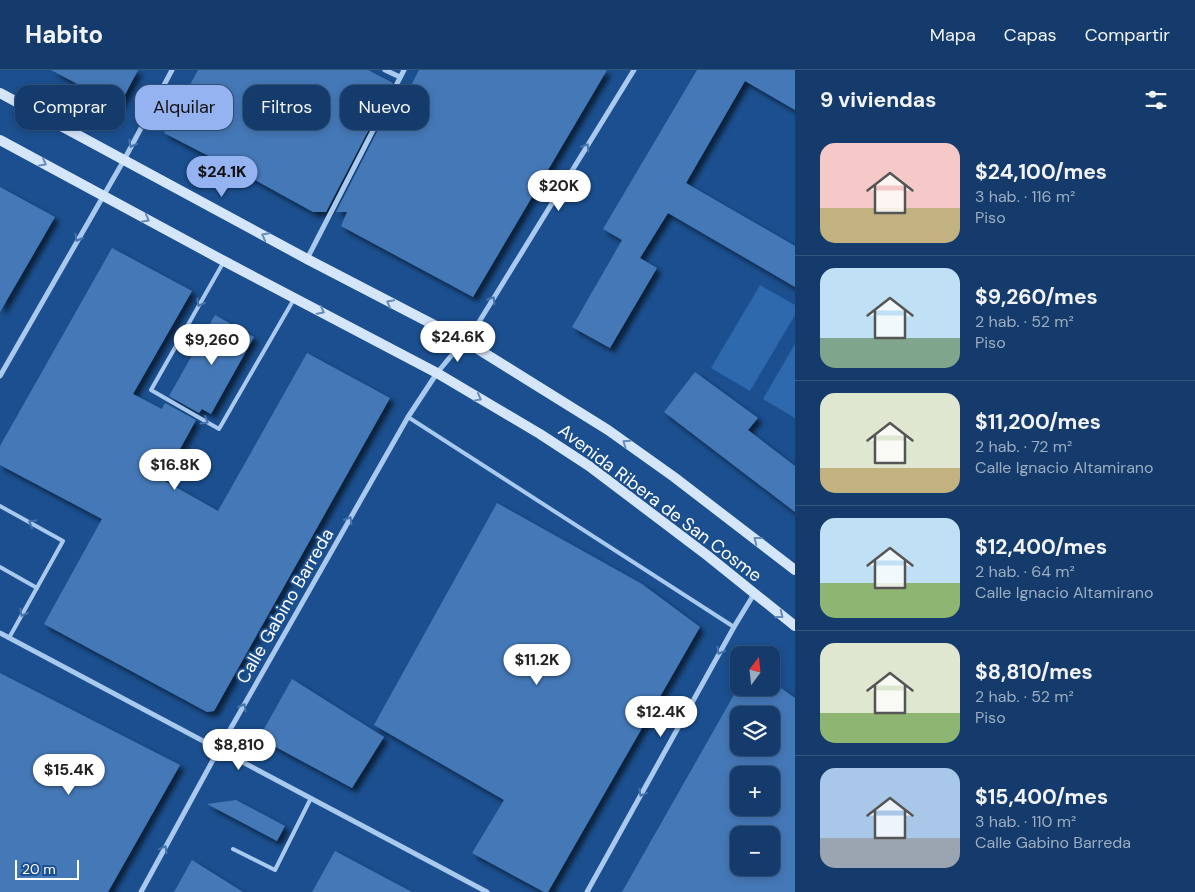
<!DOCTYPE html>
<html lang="es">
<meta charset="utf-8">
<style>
body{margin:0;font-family:"DM Sans",sans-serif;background:#214673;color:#f1f3f6;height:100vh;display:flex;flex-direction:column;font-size:19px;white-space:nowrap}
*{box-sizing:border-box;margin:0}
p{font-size:16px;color:#9dadc1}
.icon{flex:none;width:28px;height:28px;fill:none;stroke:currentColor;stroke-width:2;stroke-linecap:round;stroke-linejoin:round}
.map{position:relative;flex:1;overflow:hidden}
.details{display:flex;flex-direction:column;background:#143b6b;width:400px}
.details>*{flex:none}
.guide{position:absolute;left:15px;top:15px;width:475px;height:45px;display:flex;gap:10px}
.needle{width:32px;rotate:15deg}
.buttons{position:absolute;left:730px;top:576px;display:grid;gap:10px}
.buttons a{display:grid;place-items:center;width:50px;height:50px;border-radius:10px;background:#143b6b;box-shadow:0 2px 8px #0003,0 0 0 1px #33557e;font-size:25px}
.scale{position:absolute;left:15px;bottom:12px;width:64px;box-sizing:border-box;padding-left:5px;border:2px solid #fff;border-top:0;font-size:14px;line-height:18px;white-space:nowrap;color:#fff;-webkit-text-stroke:4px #1b4f8f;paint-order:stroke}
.price{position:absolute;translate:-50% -42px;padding:0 11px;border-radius:18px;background:#fff;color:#222;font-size:16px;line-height:32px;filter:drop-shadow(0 1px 2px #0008)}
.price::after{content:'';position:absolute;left:50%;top:30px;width:15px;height:11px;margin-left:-8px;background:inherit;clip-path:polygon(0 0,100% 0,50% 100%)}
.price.selected{background:#95b2f1;color:#111}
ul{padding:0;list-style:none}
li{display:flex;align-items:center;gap:15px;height:125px;padding:0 25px}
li+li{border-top:1px solid #33557e}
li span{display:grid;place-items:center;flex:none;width:140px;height:100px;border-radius:15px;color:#555}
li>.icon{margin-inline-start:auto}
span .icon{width:60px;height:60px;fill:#fffc;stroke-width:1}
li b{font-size:21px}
h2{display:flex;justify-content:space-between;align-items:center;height:60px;padding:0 25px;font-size:21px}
.tag{padding:0 18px;border-radius:15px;background:#143b6b;box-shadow:0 2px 8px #0003,0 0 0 1px #33557e;font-size:18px;line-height:45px}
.tag.selected{background:#95b2f1;color:#111}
header{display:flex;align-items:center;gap:30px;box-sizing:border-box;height:70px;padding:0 25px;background:#143b6b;border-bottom:1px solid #33557e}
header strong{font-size:24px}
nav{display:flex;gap:28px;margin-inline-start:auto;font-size:18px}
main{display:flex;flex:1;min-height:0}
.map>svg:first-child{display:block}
.green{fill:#2e69ad}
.building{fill:#4478b7;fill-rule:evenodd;filter:url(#shadow)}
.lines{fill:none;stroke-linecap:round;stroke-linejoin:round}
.service{stroke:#a9c9ee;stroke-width:4}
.minor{stroke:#a9c9ee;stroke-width:5}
.secondary{stroke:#d6e6fa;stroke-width:10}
.oneway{stroke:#4674ac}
.oneway2{stroke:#668bba}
.labels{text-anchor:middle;stroke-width:4;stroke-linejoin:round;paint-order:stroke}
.street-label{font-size:18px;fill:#fff;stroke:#1b4f8f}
</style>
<header>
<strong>Habito</strong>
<nav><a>Mapa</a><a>Capas</a><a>Compartir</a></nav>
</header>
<main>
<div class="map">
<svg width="795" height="822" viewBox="0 0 795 822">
<defs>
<filter id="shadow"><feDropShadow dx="4.5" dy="4.5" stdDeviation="2.5" flood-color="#0009"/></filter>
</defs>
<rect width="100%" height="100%" fill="#1b4f8f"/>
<g class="green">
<polygon points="760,215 795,235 795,245 750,321 711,298"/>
<polygon points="795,274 795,348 763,329"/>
</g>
<g class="building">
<polygon points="51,0 138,0 119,36"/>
<polygon points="198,0 368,0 393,13 326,142 313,142 255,110 164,63"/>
<polygon points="419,0 607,0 473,227 341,156 347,142 336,142 400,17 408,21"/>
<polygon points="697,0 795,0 795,40 745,11 686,113 795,176 795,217 668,143 640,188 657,198 610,278 572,257 622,170 603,159"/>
<polygon points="0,117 55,147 0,242"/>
<polygon points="112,178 192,221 133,324 162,339 165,333 196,350 163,410 218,441 307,283 390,328 214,641 207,642 44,554 102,449 0,395 0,376"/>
<polygon points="215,245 254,267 211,344 202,339 199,343 169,326"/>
<polygon points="695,302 758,348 748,360 795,396 795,442 664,342"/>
<polygon points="497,433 642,514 700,557 548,822 544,822 472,783 504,730 374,655"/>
<polygon points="0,603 180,695 108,822 0,822"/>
<polygon points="292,609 384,667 352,718 259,668"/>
<path d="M739,616V618H781L795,628V822H622ZM739,645H771V678H739ZM739,705H771V738H739ZM739,765H771V798H739Z"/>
<polygon points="236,730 285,756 277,771 207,734"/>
<polygon points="335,781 412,822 312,822"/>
<polygon points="192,790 243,822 174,822"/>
</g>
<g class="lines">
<g class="service">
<polyline points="223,193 151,320 219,359 294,229"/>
<polyline points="408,347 734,557"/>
<polyline points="0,436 63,471 9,568"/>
<polyline points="0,497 37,518"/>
<polyline points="233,779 275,800 311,728"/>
</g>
<g class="minor">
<polyline points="385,0 400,7"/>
<polyline points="307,189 404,0"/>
<polyline points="0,306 124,90 172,0"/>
<polyline points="0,563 487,822"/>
<polyline points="141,822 219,679 408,347 437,303 479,252 634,0"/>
<polyline points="587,822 734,557 754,524"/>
</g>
<g class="secondary">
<polyline points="0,23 307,189 465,271 608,360 674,407 795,500"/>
<polyline points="0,70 224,191 437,303 540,364 589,396 708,486 795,556"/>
</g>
</g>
<defs><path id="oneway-chevron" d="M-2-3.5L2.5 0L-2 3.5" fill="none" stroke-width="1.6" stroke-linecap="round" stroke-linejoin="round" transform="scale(1.25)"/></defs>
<g class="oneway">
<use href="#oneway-chevron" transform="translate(132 74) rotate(118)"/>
<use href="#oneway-chevron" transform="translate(586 77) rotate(-58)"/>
<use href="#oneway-chevron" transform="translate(78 168) rotate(120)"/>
<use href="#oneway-chevron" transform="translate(492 230) rotate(-58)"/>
<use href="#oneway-chevron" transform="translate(200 233) rotate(119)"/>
<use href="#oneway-chevron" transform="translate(205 351) rotate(30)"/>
<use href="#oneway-chevron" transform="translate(349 450) rotate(-60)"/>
<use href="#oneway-chevron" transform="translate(32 453) rotate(-151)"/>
<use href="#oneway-chevron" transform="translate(23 543) rotate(119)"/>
<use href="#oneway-chevron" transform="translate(720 581) rotate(119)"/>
<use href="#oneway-chevron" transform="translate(243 637) rotate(-60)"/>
<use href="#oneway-chevron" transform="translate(642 723) rotate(119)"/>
<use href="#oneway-chevron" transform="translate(164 779) rotate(-61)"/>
</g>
<g class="oneway2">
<use href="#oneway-chevron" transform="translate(43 93) rotate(29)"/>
<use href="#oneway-chevron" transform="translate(146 149) rotate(28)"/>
<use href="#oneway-chevron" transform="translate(265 166) rotate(-152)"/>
<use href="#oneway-chevron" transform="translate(390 233) rotate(-152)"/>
<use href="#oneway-chevron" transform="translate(321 241) rotate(28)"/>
<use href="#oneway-chevron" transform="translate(478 328) rotate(29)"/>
<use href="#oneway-chevron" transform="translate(626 373) rotate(-145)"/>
<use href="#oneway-chevron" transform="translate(757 470) rotate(-142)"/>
<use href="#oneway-chevron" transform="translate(780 545) rotate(38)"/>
</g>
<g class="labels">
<g class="street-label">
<text transform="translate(660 433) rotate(37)" y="6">Avenida Ribera de San Cosme</text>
<text transform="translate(285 536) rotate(-60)" y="6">Calle Gabino Barreda</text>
</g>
</g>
</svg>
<div class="buttons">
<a><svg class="needle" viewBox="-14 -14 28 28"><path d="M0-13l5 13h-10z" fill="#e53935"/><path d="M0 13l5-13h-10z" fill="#9dadc1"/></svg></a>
<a><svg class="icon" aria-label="layers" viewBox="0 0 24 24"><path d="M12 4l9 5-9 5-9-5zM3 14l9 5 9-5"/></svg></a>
<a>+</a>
<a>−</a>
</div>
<div class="scale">20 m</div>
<b class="price selected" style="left:222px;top:128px">$24.1K</b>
<b class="price" style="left:559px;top:142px">$20K</b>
<b class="price" style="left:458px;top:293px">$24.6K</b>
<b class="price" style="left:212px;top:296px">$9,260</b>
<b class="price" style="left:175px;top:421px">$16.8K</b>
<b class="price" style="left:537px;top:616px">$11.2K</b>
<b class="price" style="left:661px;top:668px">$12.4K</b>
<b class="price" style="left:239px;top:701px">$8,810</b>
<b class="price" style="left:69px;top:726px">$15.4K</b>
<div class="guide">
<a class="tag">Comprar</a>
<a class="tag selected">Alquilar</a>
<a class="tag">Filtros</a>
<a class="tag">Nuevo</a>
</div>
</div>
<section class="details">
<h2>9 viviendas<svg class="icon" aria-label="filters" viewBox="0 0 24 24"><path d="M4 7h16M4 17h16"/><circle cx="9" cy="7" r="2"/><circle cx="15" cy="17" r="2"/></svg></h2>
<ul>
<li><span style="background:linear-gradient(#f6c9c9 65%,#c2b280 0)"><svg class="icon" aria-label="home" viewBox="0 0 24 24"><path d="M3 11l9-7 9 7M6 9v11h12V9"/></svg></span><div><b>$24,100/mes</b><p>3 hab. · 116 m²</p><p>Piso</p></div></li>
<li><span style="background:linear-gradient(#bfe0f5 70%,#7fa58c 0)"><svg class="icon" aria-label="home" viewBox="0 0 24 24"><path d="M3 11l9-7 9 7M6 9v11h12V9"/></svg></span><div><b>$9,260/mes</b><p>2 hab. · 52 m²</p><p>Piso</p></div></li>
<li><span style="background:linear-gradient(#dfe7d0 75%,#c2b280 0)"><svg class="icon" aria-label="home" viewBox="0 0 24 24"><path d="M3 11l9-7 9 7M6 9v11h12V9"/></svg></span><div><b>$11,200/mes</b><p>2 hab. · 72 m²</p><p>Calle Ignacio Altamirano</p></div></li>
<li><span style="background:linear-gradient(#bfe0f5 65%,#8fb573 0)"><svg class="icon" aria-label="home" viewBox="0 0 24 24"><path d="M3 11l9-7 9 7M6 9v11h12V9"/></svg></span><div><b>$12,400/mes</b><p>2 hab. · 64 m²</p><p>Calle Ignacio Altamirano</p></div></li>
<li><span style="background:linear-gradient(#dfe7d0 70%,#8fb573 0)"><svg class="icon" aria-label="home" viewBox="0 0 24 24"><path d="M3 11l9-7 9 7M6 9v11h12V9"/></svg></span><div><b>$8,810/mes</b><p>2 hab. · 52 m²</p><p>Piso</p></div></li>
<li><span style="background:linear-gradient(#a9c7e8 70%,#9aa5b1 0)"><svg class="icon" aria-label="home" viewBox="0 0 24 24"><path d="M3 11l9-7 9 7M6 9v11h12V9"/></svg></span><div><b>$15,400/mes</b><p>3 hab. · 110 m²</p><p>Calle Gabino Barreda</p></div></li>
</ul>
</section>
</main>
